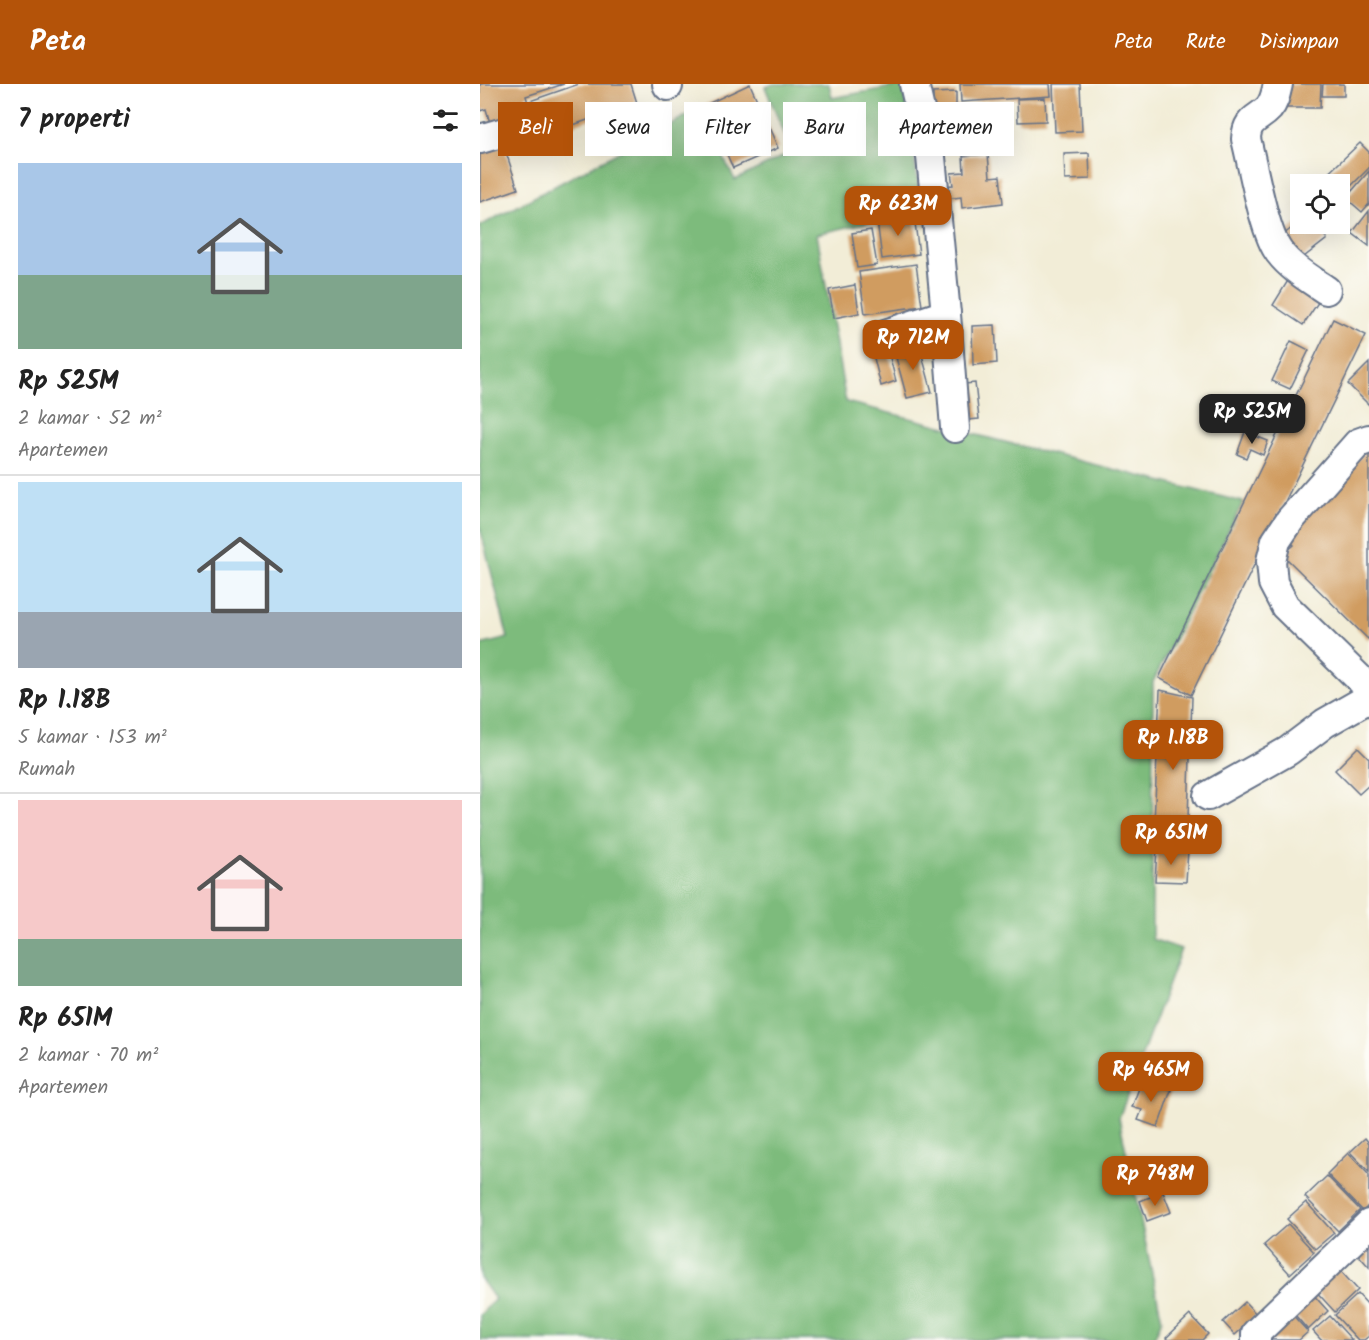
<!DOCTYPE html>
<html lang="id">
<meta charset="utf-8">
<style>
body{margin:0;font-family:Kalam,sans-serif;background:#f2f2f2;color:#222;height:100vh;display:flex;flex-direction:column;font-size:22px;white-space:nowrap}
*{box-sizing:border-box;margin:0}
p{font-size:20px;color:#767676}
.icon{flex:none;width:33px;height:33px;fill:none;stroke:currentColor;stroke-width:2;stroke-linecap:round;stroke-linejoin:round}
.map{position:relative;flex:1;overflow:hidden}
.side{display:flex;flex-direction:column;background:#fff;width:480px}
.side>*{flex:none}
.banner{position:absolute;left:18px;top:18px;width:570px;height:54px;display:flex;gap:12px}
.fabs{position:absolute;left:810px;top:90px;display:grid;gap:12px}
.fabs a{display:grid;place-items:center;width:60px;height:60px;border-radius:0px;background:#fff;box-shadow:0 6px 24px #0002;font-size:30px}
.price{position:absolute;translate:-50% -51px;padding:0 14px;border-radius:12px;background:#b45309;color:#fff;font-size:20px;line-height:39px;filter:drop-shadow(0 2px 3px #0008)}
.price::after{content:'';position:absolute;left:50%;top:36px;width:18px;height:14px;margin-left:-9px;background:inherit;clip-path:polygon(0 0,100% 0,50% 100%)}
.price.current{background:#222;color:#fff}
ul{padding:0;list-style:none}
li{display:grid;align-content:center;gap:12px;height:318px;padding:0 18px}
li+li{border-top:2px solid #e0e0e0}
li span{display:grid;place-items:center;height:186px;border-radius:0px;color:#555}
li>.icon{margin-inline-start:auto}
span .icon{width:108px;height:108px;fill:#fffc;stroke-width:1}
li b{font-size:26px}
h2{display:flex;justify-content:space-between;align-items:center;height:72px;padding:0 18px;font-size:26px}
.chip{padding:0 21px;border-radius:0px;background:#fff;box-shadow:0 6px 24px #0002;font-size:21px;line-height:54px}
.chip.current{background:#b45309;color:#fff}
header{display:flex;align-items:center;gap:36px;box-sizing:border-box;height:84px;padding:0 30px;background:#b45309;color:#fff}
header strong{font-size:28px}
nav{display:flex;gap:33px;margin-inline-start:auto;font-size:21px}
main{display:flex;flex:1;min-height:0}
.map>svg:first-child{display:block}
.forest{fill:#7dbb7b;stroke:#4c756c;stroke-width:1.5}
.building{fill:#d09c60}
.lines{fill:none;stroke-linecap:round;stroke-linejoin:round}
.minor-casing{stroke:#667288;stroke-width:32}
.minor{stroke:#fff;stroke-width:28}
</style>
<header>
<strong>Peta</strong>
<nav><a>Peta</a><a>Rute</a><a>Disimpan</a></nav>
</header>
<main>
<section class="side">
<h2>7 properti<svg class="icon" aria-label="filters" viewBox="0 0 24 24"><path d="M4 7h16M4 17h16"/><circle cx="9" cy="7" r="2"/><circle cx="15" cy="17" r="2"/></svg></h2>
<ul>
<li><span style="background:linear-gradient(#a9c7e8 60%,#7fa58c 0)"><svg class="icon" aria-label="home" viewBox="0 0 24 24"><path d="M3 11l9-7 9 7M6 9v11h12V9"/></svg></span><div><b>Rp 525M</b><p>2 kamar · 52 m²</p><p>Apartemen</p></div></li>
<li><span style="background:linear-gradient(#bfe0f5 70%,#9aa5b1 0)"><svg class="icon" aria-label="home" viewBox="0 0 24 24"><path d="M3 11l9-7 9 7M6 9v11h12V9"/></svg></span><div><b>Rp 1.18B</b><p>5 kamar · 153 m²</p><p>Rumah</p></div></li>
<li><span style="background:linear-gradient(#f6c9c9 75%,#7fa58c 0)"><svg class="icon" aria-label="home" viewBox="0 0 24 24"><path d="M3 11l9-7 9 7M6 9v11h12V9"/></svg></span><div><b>Rp 651M</b><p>2 kamar · 70 m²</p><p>Apartemen</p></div></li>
</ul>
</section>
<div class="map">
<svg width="889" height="1256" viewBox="0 0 889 1256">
<rect width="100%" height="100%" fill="#fdfcf7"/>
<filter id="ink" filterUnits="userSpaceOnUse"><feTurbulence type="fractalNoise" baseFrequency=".0167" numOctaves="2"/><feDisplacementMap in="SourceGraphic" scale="12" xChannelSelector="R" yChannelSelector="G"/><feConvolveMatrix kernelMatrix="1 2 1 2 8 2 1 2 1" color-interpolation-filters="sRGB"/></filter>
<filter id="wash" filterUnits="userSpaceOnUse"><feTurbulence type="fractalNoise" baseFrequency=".008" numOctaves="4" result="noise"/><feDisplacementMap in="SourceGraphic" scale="24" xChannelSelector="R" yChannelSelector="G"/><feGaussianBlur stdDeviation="1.35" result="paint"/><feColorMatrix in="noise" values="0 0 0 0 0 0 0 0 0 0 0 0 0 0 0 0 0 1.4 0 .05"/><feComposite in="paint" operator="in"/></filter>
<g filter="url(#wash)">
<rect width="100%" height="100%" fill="#f2edd7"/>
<polygon class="forest" points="294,0 349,0 352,14 423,1 442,126 337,150 366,318 763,418 673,598 672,855 701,865 639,1034 682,1236 673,1256 0,1256 0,1231 15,1215 0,1194 0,561 28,554 0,444 0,142 219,25 255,96 312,68 285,3"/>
<g id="blocks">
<g class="building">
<polygon points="0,0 84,0 46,12 50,26 10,39 6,25 0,27"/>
<polygon points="99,0 151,0 157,19 61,52 50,17"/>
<polygon points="270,0 298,64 253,84 225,21"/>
<polygon points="480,0 570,0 571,12 481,18"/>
<polygon points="573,0 600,0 602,47 575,48"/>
<polygon points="806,0 841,0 840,24 805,24"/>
<polygon points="843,0 864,0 864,12 842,12"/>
<polygon points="476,8 476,22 510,21 511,34 453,36 453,9"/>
<polygon points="565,14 566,37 538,38 537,15"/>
<polygon points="880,59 889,68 889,84 860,113 860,100 837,100"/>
<polygon points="24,62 38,105 0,118 0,69"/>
<polygon points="609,69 610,95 585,96 584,70"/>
<polygon points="508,70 510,93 520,92 523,119 482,124 481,113 466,115 464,102 473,101 471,89 484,88 483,72"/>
<polygon points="889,87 889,120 882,128 866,114"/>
<polygon points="889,127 889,162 872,149"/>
<polygon points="434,131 439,170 402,175 397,136"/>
<polygon points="820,137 820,140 835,140 847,155 820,176 802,152"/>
<polygon points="391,146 397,181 377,184 372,149"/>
<polygon points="436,180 442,222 385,230 379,188"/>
<polygon points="812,190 843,211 823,241 793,221"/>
<polygon points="375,201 379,229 354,234 349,206"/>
<polygon points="853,235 886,251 711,611 679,594"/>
<polygon points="515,241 517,279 493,281 492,242"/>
<polygon points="811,257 829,266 810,305 792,297"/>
<polygon points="439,260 452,308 427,314 414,266"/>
<polygon points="408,266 416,297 401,302 393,270"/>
<polygon points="889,279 889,321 868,300"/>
<polygon points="495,299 499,335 476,337 473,301"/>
<polygon points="765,348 788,357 783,371 770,365 766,374 757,370"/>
<polygon points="889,364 889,556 803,471 814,461 804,452"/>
<polygon points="680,606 712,613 707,764 673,762"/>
<polygon points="878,663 889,674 889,701 879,710 855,686"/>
<polygon points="677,765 708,766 706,798 675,797"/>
<polygon points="662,996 691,1006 678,1043 658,1036 662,1026 652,1023"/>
<polygon points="885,1054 889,1059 889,1088 870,1068"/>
<polygon points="868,1069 889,1091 889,1121 883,1127 847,1090"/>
<polygon points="847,1092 880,1126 858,1147 825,1113"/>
<polygon points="683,1108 691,1128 667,1137 660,1117"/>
<polygon points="826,1118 854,1149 835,1165 807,1135"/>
<polygon points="808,1140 834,1168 810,1190 784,1161"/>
<polygon points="889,1154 889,1183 875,1167"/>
<polygon points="855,1181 878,1206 855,1228 832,1203"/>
<polygon points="829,1206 848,1227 828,1246 809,1224"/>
<polygon points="878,1210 889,1222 889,1252 884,1256 878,1256 855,1231"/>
<polygon points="765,1218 777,1231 755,1251 743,1238"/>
<polygon points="809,1227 828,1248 819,1256 783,1256"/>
<polygon points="710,1231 728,1250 722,1256 688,1256 686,1254"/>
<polygon points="850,1232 872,1256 841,1256 833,1247"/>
</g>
</g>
</g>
<g filter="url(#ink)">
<use href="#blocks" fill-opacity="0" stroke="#667288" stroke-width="1.5"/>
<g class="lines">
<g class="minor-casing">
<g id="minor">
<polyline points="187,0 188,2"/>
<path d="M798,0C796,8 795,17 789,24C778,36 767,34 766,55C773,82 784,148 799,168C811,184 830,195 846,206"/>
<polyline points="0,55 49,41"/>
<polyline points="466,230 475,344"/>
<polyline points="402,251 466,230 451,73 434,0"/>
<polyline points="889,355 878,359 810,436 796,457 791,477 793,499 805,522 889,604"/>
<polyline points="728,712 808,667 845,639 889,614"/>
<polyline points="776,1256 776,1249 889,1140"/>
</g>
</g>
<use href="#minor" class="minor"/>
</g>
</g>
</svg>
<div class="fabs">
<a><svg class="icon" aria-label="locate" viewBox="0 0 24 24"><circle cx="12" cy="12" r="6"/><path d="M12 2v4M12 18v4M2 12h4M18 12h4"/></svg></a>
</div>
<b class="price" style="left:418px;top:153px">Rp 623M</b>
<b class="price" style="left:433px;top:287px">Rp 712M</b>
<b class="price current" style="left:772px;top:361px">Rp 525M</b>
<b class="price" style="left:693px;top:687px">Rp 1.18B</b>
<b class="price" style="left:691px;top:782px">Rp 651M</b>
<b class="price" style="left:671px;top:1019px">Rp 465M</b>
<b class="price" style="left:675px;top:1123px">Rp 748M</b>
<div class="banner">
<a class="chip current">Beli</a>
<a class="chip">Sewa</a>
<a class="chip">Filter</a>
<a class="chip">Baru</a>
<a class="chip">Apartemen</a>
</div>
</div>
</main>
